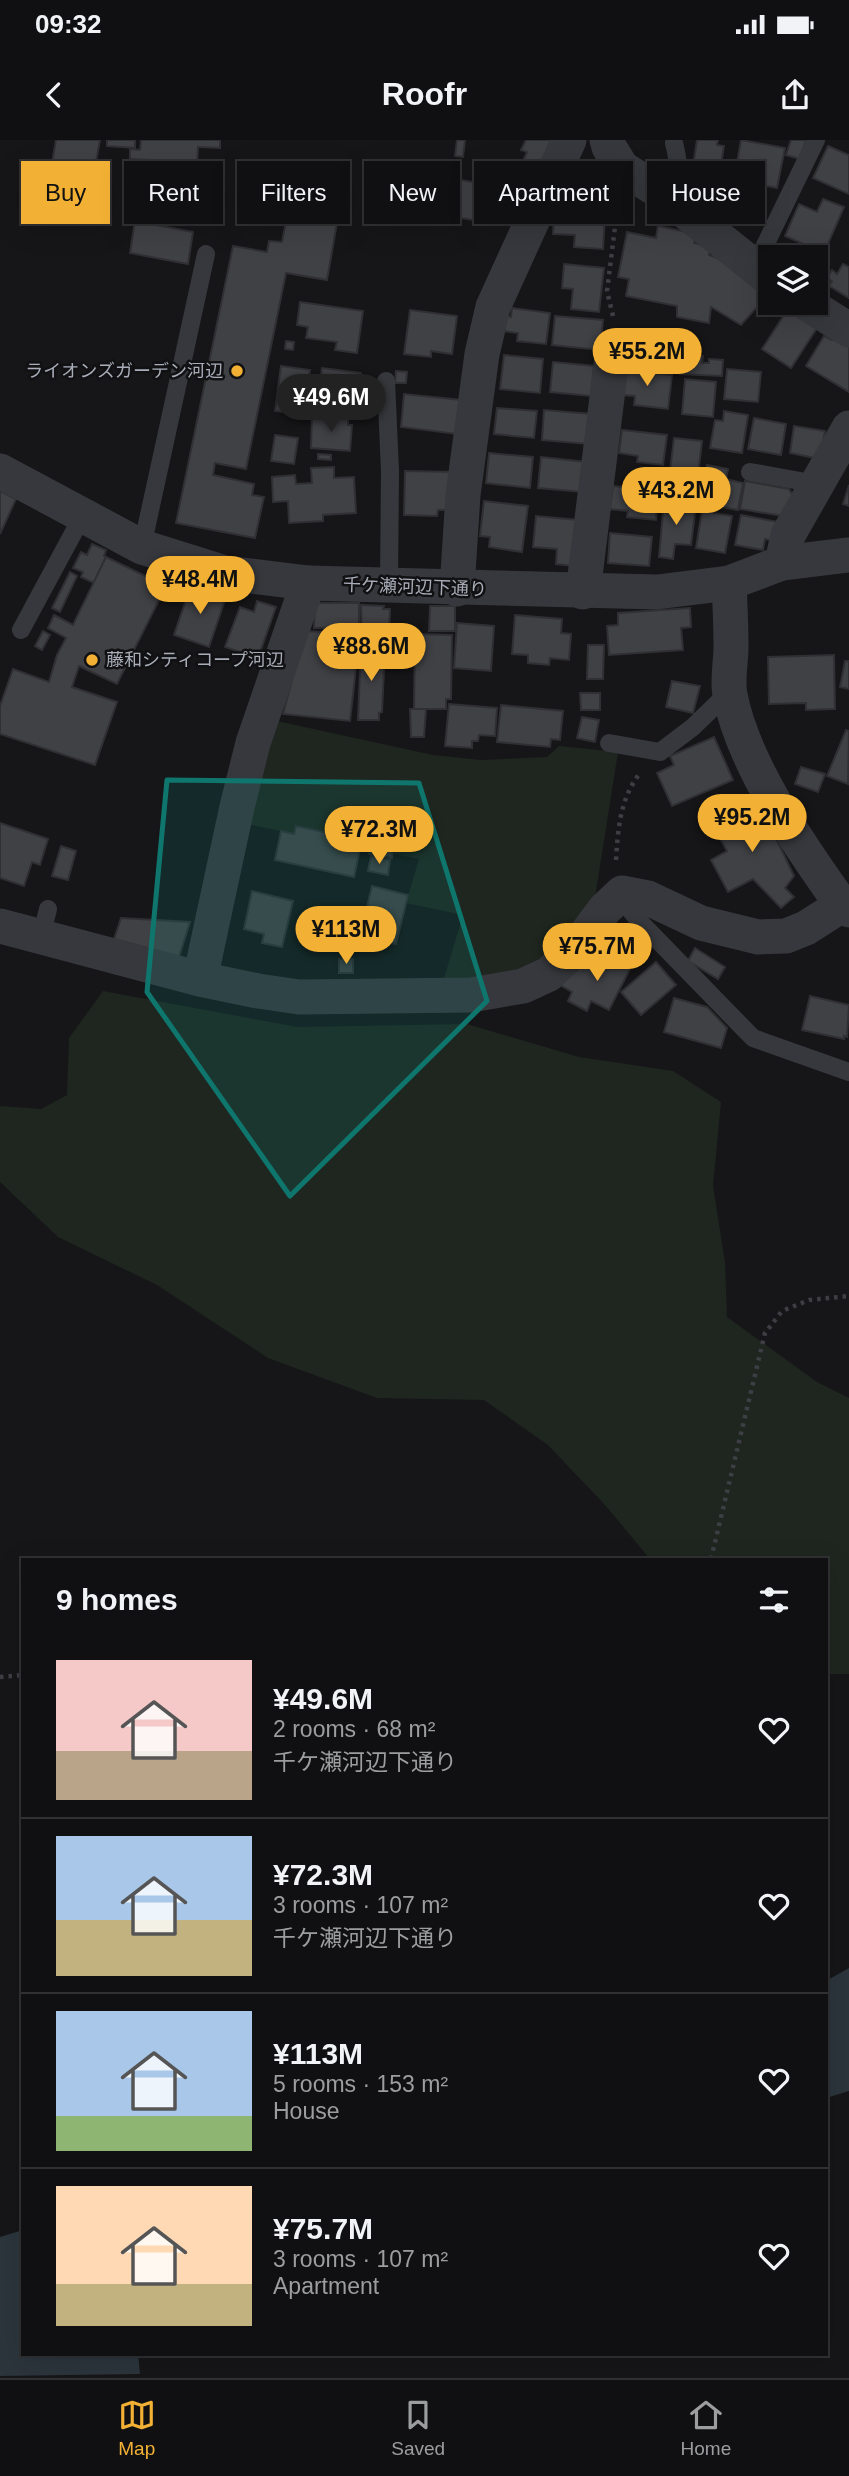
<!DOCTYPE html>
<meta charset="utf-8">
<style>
body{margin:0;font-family:Arial,"Noto Sans JP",sans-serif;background:#1e1e20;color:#f1f3f6;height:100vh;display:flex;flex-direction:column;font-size:26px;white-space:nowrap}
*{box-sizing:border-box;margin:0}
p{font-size:23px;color:#9c9d9f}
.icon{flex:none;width:38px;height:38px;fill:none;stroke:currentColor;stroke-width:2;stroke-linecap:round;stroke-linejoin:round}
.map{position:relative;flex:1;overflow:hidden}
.side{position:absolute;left:21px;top:1418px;width:807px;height:798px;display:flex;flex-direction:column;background:#101012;border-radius:0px;box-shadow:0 7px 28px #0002,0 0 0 2px #303032}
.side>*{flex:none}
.hud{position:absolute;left:21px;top:21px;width:808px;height:63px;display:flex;gap:14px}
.fabs{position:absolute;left:758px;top:105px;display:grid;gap:14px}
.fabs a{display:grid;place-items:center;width:70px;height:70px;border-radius:0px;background:#101012;box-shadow:0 7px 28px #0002,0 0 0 2px #303032;font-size:35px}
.price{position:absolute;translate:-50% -60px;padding:0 16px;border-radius:24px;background:#f2b134;color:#111;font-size:23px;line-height:46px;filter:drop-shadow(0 2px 4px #0008)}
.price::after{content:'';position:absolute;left:50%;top:42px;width:21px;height:16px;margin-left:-10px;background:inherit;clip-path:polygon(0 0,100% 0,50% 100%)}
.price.active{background:#222;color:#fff}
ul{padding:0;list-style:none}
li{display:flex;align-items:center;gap:21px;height:175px;padding:0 35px}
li+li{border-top:2px solid #303032}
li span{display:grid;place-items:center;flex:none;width:196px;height:140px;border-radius:0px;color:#555}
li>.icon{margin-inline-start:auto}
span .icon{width:84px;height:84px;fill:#fffc;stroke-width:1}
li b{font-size:30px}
h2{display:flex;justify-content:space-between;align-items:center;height:84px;padding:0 35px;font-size:30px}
.pill{padding:0 24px;border-radius:0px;background:#101012;box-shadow:0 7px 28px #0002,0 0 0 2px #303032;font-size:24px;line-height:63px}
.pill.active{background:#f2b134;color:#111}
.status{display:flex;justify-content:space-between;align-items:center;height:49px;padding:0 35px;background:#101012;direction:ltr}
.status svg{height:19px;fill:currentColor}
header{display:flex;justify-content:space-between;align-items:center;height:91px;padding:0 35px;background:#101012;font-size:32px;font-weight:800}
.dock{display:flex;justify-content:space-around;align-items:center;height:98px;border-top:2px solid #303032;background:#101012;font-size:19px;color:#9c9d9f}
.dock a{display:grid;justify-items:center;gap:4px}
.dock .active{color:#f2b134}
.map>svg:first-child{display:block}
.green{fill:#1e261f}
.water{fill:#2c353c}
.building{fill:#404145;stroke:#303034;stroke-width:2}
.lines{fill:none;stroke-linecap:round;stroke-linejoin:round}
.path{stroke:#3d3f44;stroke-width:4.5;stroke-dasharray:3.5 5;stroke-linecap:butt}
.service{stroke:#37383d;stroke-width:18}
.minor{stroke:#37383d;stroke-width:35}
.marked{fill:#0f766e;fill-opacity:0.2;stroke:#0f766e;stroke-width:5;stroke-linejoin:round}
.poi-dot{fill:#f2b134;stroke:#111113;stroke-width:2.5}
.labels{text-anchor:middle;stroke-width:5;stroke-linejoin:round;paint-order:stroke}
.poi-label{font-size:18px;fill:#a8adb8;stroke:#111113;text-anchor:end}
.street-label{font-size:18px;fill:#a8adb8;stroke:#111113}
</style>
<div class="status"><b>09:32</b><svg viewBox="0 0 49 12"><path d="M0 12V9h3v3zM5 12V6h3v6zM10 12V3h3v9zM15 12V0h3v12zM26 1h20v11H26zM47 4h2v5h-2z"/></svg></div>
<header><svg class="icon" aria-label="back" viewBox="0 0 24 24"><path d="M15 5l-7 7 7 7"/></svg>Roofr<svg class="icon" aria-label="share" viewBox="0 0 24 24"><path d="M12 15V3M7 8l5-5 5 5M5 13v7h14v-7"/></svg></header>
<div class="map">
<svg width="849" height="2238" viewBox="0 0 849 2238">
<rect width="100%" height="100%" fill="#161618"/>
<g class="green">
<polygon points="277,581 433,615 481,620 547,617 559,606 618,612 594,764 545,824 442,845 463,775 406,763 419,719 247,684"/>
<polygon points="103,851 297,887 467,884 579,917 673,931 721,962 713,1046 725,1122 727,1177 817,1242 849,1258 849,1534 826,1534 826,1419 650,1419 605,1365 548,1305 484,1260 377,1258 268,1218 157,1145 58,1097 0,1042 0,966 41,969 67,955 69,898"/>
</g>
<g class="water">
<polygon points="849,1828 849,1951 826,1958 826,1841"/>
<polygon points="23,2090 23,2214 138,2214 140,2234 0,2236 0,2097"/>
</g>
<g class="building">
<polygon points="56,0 100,0 90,54 48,46"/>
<polygon points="107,0 135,0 135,8 107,6"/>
<polygon points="141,0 220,0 220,8 198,7 197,29 172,28 172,21 130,19 130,9 140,10"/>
<polygon points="457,0 465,0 463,17 455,16"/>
<polygon points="526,0 555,0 533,48 515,39 527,12 521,10"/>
<polygon points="697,0 718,0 717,5 724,6 720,30 693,26"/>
<polygon points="741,0 785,8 777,48 741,41 742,36 735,34"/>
<polygon points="791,0 806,0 800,19 786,15"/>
<polygon points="828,6 849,15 849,54 813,38"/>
<polygon points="455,39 484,44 479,81 450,76"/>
<polygon points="583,42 607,43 603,109 574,107 575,95 553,94 555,58 564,59 565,45 583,46"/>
<polygon points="310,53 341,60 327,140 286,133 246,329 215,323 213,335 254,344 252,355 264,357 255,398 176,383 233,106 267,112 269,101 282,102 290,61 307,65"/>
<polygon points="823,59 844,67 824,113 785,96 799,64 817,72"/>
<polygon points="135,81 193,92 188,124 130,113"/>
<polygon points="658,86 696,94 694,103 711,107 709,115 734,125 767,156 741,185 711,167 709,183 677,177 677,166 626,156 629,139 618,137 627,92 656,98"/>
<polygon points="564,124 604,128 599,172 571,169 573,149 562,148"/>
<polygon points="843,124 849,127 849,158 829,146 832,141 827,138 832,130 837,134"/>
<polygon points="300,162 363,171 357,213 335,210 337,202 306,198 308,187 297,185"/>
<polygon points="512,168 550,173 546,204 517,201 518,193 503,191 505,176 511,177"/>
<polygon points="788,169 817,188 791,228 762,209"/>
<polygon points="410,170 457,176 452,214 431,211 431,217 404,214"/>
<polygon points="555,176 603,180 600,210 552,205"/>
<polygon points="835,194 849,202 849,252 806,226 824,196 832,200"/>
<polygon points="286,201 294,202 293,210 285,209"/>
<polygon points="504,215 543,219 540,253 500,249"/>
<polygon points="694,216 703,216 702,223 709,223 709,219 723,220 722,236 680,234 680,222 693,222"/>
<polygon points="553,222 594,226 591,256 550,252"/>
<polygon points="281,226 310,230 303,275 275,271"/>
<polygon points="322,228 361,233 357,263 318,258"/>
<polygon points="727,229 761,232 758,262 724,259"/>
<polygon points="623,230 672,235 668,269 634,265 635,256 621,255"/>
<polygon points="396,231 407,232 406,243 395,243"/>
<polygon points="685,239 716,242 713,277 682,274"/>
<polygon points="404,254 461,260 457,294 401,287"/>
<polygon points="497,268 537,271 534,298 494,294"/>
<polygon points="544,270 591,274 588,304 542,300"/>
<polygon points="724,271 748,275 742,313 710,308 715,280 723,281"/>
<polygon points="312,276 348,279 348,285 352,285 350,311 311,308"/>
<polygon points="754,278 786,284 781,315 748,309"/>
<polygon points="794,286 825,291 820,319 790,313"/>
<polygon points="622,290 667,295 663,325 637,322 638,316 619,313"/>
<polygon points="275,295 298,298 294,324 271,321"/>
<polygon points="674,298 702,301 697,343 669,340"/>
<polygon points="489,313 533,317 530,348 486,343"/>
<polygon points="318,314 331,315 331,320 318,319"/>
<polygon points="541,317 586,322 583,352 538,348"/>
<polygon points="707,325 728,329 726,339 743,343 738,370 700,363"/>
<polygon points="334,327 334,338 354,337 356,373 323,375 323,381 289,383 288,361 273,362 272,337 295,335 296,344 312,343 311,328"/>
<polygon points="405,331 454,332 453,370 438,370 437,376 404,375"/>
<polygon points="745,341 789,349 793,356 789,377 740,369"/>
<polygon points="849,345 849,366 843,364"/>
<polygon points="613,346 658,350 656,380 627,377 628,371 610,369"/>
<polygon points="0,351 16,359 0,394"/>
<polygon points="484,361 528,366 522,412 489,407 490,397 480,396"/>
<polygon points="664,361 696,364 691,405 675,404 673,419 659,417"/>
<polygon points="702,371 732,376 725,413 696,408"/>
<polygon points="741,375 778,382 774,401 765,399 763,410 735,405"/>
<polygon points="536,376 578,380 574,426 556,424 557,409 533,407"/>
<polygon points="610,393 652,397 649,426 608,423"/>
<polygon points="92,404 106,410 104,416 106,417 94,443 81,437 83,432 73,428 81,412 87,415"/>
<polygon points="106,417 166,446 117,544 79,526 72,547 117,562 95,625 0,594 0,566 13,529 49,542 57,515 66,498 48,488 54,475 73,485"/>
<polygon points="70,432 77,436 60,472 52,468"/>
<polygon points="191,445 226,457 209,507 174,495"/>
<polygon points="257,461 276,467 258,518 225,507 240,467 254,472"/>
<polygon points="315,463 359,463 359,505 346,505 346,488 314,488"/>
<polygon points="361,465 384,466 383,469 390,469 389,497 380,497 380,503 362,502"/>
<polygon points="430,466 455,466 455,491 429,491"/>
<polygon points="690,468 691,487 681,488 683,510 609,515 607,486 618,485 618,473"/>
<polygon points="515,475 562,479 561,493 571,494 569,520 550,518 549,525 528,523 528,515 512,514"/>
<polygon points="457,483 494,486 491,531 454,528"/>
<polygon points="43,491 50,495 42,510 35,506"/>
<polygon points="305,491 342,493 342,509 358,510 350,581 283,574"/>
<polygon points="415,494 452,495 451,559 446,559 446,569 414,569"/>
<polygon points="588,505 604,505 603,539 587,539"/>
<polygon points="361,506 385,507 382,572 379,573 379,580 358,580"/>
<polygon points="834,515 835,569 806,570 806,563 769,564 768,517"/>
<polygon points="845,521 849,521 849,549 840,547"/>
<polygon points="672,541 700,546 693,573 666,567"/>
<polygon points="580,553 600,553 600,570 581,570"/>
<polygon points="449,564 497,568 495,596 479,595 478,601 472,601 472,608 445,606"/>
<polygon points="501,565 563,571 560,600 551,599 550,607 497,602"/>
<polygon points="410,569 426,569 424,597 411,597"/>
<polygon points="582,577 599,580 595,602 577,598"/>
<polygon points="846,590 849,591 848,644 827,636"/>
<polygon points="714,597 733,640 672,666 657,633 674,625 670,616"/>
<polygon points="801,627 825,634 818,652 795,644"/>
<polygon points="754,660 771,693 773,692 794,736 785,748 794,757 781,768 753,739 728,752 711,720 727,711 711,682"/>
<polygon points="0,683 48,699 40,725 32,722 24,746 0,738"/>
<polygon points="296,686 362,700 354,737 275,720 281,691 294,694"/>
<polygon points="371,701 393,704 392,718 369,714"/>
<polygon points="61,706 76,711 68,740 52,736"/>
<polygon points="371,716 390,720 388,735 368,731"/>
<polygon points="372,746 408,755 396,804 360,796"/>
<polygon points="252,751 293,761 282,807 262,803 264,794 244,789"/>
<polygon points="121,778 190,782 179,817 114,799"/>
<polygon points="613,791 631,799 622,819 604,811"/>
<polygon points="695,808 725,827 718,839 688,821"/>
<polygon points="608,816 631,827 609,870 591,861 587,871 568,861 572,852 560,845 589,819 603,826"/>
<rect x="339" y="819" width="14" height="14"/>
<polygon points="656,822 676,845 641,875 621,852"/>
<polygon points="810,856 849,865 847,897 844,896 844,899 802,890"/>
<polygon points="674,858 707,867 727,888 721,908 664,892"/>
</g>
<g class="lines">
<g class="path">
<polyline points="613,176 607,151 618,63"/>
<path d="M616,720C618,688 620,659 640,633"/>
<polyline points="711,1419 765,1193 782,1171 809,1160 849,1156"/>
<polyline points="0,1537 23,1535"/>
</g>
<g class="service">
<path d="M662,53C681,36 680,27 674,3"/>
<polyline points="754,128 816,0"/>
<polyline points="386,241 390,331 389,445"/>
<polyline points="750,332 817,344"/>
<polyline points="142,407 206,114"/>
<polyline points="21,490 83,375"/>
<polyline points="609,603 660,612 693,587 729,552"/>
<polyline points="622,753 631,771 641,783 753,898 849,932"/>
<polyline points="41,797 48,769"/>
</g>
<g class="minor">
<polyline points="607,0 609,7 622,28 662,53 770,139"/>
<polyline points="806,163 849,190"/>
<polyline points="0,331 142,407 225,433 308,443 657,452 729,443 782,423 849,415"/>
<polyline points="782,423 788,395 849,288"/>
<path d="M729,443C730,464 731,486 731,507C731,522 727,540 730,555C743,624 801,708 842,765L849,770"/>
<polyline points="457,449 463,355 482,214 493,167 569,0"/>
<polyline points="583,452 613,209"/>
<polyline points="0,786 200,839 258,851 299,857 471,855 523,846 549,834 578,805 605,769 622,753 648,758 701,783 758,797 786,796 806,788 842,765 849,764"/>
<polyline points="200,839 237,667 253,603 308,443"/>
</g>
</g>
<path class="marked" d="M167,640L419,643L487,861L290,1056L147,852Z"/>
<g class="poi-dot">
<circle cx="237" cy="231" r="7"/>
<circle cx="92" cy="520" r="7"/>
</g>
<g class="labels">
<g class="poi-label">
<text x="223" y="237">ライオンズガーデン河辺</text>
<text x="106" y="526" text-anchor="start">藤和シティコープ河辺</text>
</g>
<g class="street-label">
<text transform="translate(415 447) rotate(2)" y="6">千ケ瀬河辺下通り</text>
</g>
</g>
</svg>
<div class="fabs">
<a><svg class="icon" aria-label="layers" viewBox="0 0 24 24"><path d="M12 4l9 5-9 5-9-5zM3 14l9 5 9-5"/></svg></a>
</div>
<b class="price" style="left:647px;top:248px">¥55.2M</b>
<b class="price active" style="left:331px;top:294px">¥49.6M</b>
<b class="price" style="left:676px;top:387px">¥43.2M</b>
<b class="price" style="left:200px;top:476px">¥48.4M</b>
<b class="price" style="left:371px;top:543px">¥88.6M</b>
<b class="price" style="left:752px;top:714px">¥95.2M</b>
<b class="price" style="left:379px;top:726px">¥72.3M</b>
<b class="price" style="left:346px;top:826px">¥113M</b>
<b class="price" style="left:597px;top:843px">¥75.7M</b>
<div class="hud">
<a class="pill active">Buy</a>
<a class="pill">Rent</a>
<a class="pill">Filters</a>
<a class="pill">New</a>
<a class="pill">Apartment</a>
<a class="pill">House</a>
</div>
<section class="side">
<h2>9 homes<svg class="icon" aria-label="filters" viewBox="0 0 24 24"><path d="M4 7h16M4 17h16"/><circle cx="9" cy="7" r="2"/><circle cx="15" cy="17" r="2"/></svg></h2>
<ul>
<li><span style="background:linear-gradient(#f6c9c9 65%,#b9a48a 0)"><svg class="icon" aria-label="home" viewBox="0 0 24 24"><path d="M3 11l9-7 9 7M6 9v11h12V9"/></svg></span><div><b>¥49.6M</b><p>2 rooms · 68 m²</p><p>千ケ瀬河辺下通り</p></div><svg class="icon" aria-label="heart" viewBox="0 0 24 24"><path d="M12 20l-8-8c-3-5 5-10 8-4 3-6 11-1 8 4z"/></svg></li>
<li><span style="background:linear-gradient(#a9c7e8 60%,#c2b280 0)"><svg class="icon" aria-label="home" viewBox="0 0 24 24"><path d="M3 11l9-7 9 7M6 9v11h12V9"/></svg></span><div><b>¥72.3M</b><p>3 rooms · 107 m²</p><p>千ケ瀬河辺下通り</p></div><svg class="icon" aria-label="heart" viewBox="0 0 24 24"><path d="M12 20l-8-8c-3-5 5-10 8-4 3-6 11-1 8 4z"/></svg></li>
<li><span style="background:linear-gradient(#a9c7e8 75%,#8fb573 0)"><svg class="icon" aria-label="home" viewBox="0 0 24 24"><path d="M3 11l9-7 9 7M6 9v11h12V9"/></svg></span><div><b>¥113M</b><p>5 rooms · 153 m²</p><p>House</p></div><svg class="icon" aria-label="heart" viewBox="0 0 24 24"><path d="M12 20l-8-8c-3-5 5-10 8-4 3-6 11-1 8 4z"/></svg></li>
<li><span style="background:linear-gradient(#ffd9b3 70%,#c2b280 0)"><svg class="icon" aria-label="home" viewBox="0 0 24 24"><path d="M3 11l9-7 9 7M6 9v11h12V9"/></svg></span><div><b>¥75.7M</b><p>3 rooms · 107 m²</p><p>Apartment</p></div><svg class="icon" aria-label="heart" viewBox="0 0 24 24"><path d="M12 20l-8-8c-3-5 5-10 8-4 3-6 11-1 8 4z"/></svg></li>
</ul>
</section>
</div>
<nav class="dock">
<a class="active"><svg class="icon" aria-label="map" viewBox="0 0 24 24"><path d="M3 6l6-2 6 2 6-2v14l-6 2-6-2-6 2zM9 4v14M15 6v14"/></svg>Map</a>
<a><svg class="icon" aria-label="saved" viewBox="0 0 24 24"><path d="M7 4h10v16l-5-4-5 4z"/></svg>Saved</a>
<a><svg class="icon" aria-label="home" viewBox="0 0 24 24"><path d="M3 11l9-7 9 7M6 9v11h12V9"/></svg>Home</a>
</nav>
